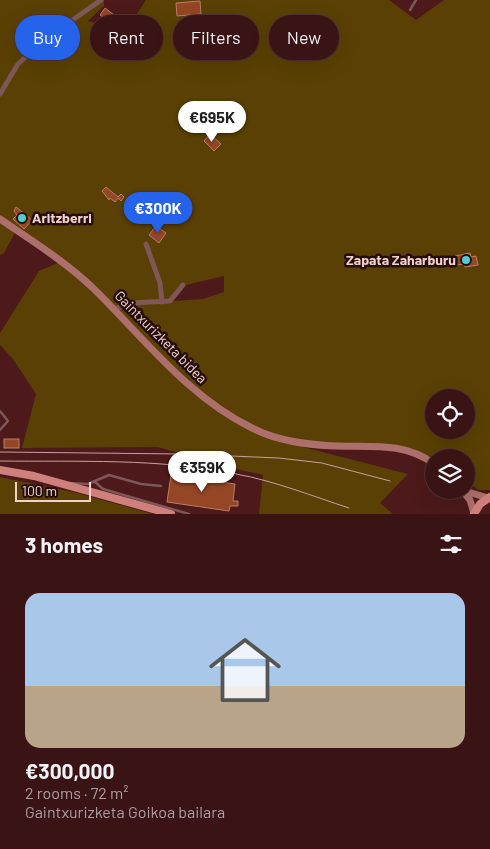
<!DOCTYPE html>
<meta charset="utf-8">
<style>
body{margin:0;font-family:Barlow,sans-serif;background:#411c1d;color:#f1f3f6;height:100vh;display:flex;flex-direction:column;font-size:19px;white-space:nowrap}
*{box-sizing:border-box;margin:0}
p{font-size:16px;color:#ab9ea0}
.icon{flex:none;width:28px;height:28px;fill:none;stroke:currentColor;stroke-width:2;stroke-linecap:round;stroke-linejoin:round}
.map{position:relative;height:514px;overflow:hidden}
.sheet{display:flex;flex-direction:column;background:#3a1314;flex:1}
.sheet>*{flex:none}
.top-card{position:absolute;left:15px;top:15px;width:460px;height:45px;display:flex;gap:10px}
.fabs{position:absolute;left:425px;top:389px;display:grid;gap:10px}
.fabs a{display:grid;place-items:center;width:50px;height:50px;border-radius:50%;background:#3a1314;box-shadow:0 5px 20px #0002,0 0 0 1px #543234;font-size:25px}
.scale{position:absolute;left:15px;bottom:12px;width:76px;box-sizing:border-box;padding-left:5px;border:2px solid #f4d1cf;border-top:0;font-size:14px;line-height:18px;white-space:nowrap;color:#f4d1cf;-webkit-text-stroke:4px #240d0d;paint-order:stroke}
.price{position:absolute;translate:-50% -42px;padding:0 11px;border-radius:18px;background:#fff;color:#222;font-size:16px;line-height:32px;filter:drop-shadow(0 1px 2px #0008)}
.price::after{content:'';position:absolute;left:50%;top:30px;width:15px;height:11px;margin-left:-8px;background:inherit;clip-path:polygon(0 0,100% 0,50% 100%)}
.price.selected{background:#2563eb;color:#fff}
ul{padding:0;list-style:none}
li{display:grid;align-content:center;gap:10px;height:265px;padding:0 25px}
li+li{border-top:1px solid #543234}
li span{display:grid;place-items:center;height:155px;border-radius:15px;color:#555}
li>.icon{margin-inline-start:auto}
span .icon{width:90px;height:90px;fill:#fffc;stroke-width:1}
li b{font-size:21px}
h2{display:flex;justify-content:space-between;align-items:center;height:60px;padding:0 25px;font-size:21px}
.pill{padding:0 18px;border-radius:22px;background:#3a1314;box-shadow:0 5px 20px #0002,0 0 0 1px #543234;font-size:18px;line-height:45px}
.pill.selected{background:#2563eb;color:#fff}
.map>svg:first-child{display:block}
.green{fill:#5a4004;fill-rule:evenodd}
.building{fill:#944625;stroke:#b77e68}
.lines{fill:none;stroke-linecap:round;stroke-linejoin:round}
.service{stroke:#7e5756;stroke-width:2.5}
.minor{stroke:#7e5756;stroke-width:5}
.secondary{stroke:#ac6f6c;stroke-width:7}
.primary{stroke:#cf807d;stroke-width:8}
.rail{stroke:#c8a09f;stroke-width:1}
.poi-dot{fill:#51ccd5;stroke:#240d0d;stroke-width:2}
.labels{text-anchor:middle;stroke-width:5;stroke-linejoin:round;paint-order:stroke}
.poi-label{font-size:14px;font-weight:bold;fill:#f4d1cf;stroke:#240d0d;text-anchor:start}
.street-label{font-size:14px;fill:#f4d1cf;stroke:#240d0d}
</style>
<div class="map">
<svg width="490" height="514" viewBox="0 0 490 514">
<rect width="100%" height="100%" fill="#4d191a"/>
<g class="green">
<path d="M0,0H104V6L88,21L122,31L136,29L135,17L146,0H389L416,20L444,0H490V490H479L466,482V458H434V461L426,456L349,443L303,447L408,474L380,503L393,514H259L263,475L214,464L158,447L22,448L36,394L13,359L0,345V333L39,271L60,262L18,227L4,253L0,255ZM224,276V292L203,299L173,301L186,285ZM434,398H466V430H434Z"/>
<polygon points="0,477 73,492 153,514 0,514"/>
</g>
<g class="building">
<polygon points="200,1 201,14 177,16 176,3"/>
<polygon points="105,8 123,22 118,28 100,15"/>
<polygon points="210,134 221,144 214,151 204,141"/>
<polygon points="106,187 118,197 121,194 124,197 121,201 118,198 115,202 110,198 109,200 102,191"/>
<polygon points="16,207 32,220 24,229 13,219 17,215 14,211"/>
<polygon points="156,226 166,233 159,243 149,235"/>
<polygon points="470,253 471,257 476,256 478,265 465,267 464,264 457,265 455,256"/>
<rect x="4" y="439" width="15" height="9"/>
<polygon points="171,475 235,484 233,501 238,501 238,506 230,506 229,511 167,502"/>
</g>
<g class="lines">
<g class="service">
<polyline points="410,10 416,0"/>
<polyline points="0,411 8,421 0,430"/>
<polyline points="94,481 103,489 189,514"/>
<polyline points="69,483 88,484 109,475 141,484 161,486"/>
</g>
<g class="minor">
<polyline points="0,94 18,64 43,41 101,0"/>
<polyline points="146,244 160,283 162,302"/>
<polyline points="114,309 131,303 170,301 183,285"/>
</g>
<g class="secondary">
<path d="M0,219C32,241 66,262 94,289C143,337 188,397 252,428C277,441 308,445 336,446C371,447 405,442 434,464"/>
<polyline points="462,490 470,500 474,513"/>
<polyline points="465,491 488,498"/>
</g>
<g class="primary">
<polyline points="0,470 34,476 171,514"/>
<polyline points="474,514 480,504 490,497"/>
</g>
<g class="rail">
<polyline points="0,452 182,454 279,458 322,463 390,481"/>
<path d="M0,461C79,462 159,458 236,474C275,481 312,496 349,508"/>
</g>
</g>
<g class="poi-dot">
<circle cx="22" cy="218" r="5"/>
<circle cx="466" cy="260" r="5"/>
</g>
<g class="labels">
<g class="poi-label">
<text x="32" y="223">Aritzberri</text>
<text x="456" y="265" text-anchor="end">Zapata Zaharburu</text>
</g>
<g class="street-label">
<text transform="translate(161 337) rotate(45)" y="5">Gaintxurizketa bidea</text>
</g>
</g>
</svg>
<div class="fabs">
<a><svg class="icon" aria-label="locate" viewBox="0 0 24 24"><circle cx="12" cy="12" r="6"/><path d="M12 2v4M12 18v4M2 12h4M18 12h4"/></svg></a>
<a><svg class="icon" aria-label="layers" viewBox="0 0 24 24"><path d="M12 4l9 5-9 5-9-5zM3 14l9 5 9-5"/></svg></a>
</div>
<div class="scale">100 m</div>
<b class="price" style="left:212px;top:143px">€695K</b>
<b class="price selected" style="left:158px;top:234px">€300K</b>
<b class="price" style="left:202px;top:493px">€359K</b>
<div class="top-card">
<a class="pill selected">Buy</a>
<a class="pill">Rent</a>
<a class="pill">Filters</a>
<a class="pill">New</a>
</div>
</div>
<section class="sheet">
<h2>3 homes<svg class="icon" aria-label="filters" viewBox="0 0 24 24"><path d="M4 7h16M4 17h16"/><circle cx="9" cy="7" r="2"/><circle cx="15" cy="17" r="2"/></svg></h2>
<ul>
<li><span style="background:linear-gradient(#a9c7e8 60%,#b9a48a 0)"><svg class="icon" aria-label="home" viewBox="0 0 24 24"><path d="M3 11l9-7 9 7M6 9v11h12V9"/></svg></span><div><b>€300,000</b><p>2 rooms · 72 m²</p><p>Gaintxurizketa Goikoa bailara</p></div></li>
</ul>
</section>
